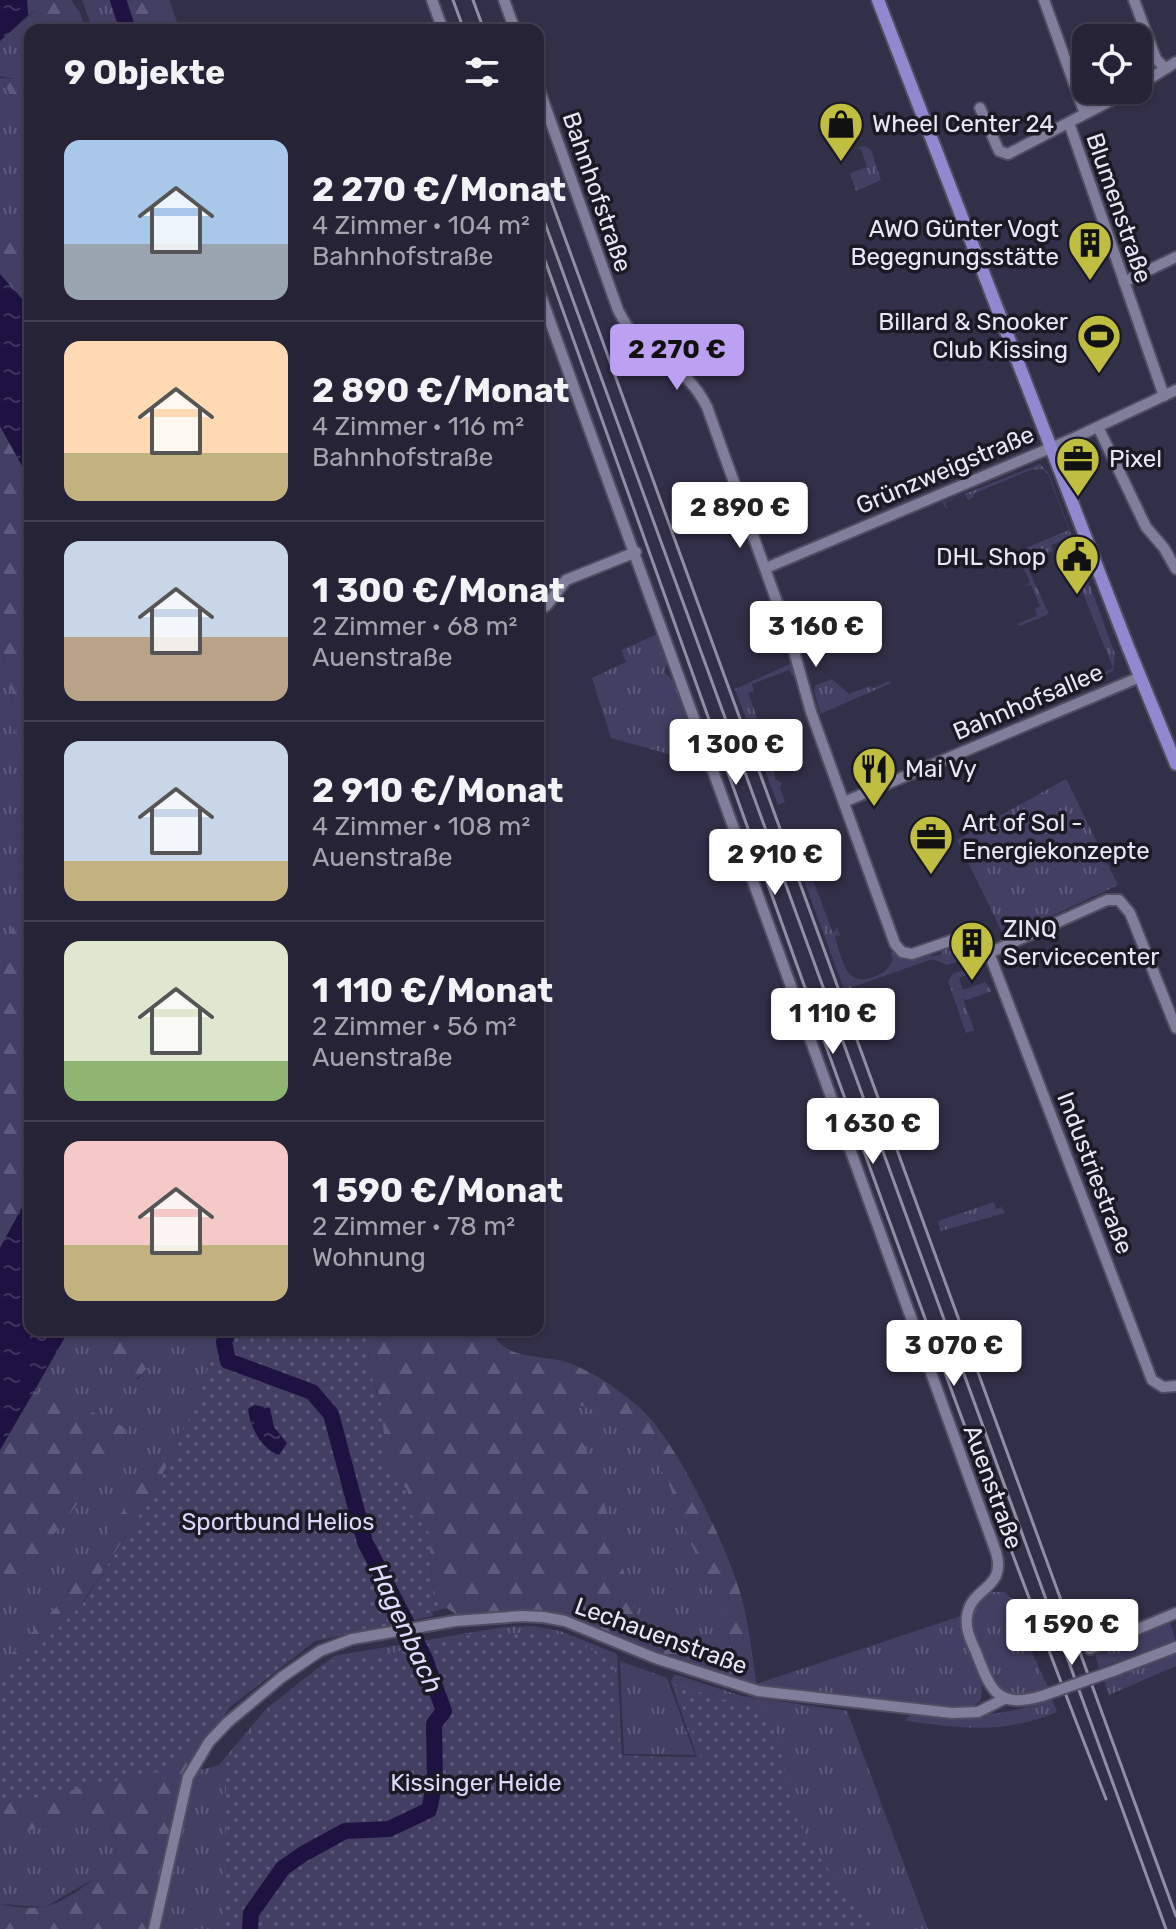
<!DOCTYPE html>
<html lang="de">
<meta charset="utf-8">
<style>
body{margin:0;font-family:Rubik,sans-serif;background:#322f42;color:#f1f3f6;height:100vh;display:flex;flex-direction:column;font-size:30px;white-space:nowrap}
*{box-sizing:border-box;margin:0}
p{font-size:26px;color:#a4a4ad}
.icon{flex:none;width:44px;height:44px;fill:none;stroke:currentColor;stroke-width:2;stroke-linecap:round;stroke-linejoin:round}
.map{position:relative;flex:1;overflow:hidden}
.panel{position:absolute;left:24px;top:24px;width:520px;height:1312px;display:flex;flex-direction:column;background:#262336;border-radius:16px;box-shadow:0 2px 6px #0004,0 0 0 2px #424051}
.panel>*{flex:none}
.controls{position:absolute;left:1072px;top:24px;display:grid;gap:16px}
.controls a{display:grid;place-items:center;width:80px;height:80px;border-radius:16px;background:#262336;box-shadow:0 2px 6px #0004,0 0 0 2px #424051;font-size:40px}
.price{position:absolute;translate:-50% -68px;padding:0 18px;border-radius:8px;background:#fff;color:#222;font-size:26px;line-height:52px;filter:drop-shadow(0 2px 4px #0008)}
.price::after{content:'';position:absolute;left:50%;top:48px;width:24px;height:18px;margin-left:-12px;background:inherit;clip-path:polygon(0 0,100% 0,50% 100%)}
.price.selected{background:#bca0f2;color:#111}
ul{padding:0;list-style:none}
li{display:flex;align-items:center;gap:24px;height:200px;padding:0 40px}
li+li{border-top:2px solid #424051}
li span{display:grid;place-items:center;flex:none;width:224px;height:160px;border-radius:16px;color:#555}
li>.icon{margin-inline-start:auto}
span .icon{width:96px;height:96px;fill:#fffc;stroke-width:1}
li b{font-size:34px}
h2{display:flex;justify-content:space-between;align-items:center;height:96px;padding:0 40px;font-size:34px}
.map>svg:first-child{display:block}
.grass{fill:url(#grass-tufts)}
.forest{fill:url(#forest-firs);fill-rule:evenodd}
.park{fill:url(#park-dots)}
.water{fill:url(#water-ripples)}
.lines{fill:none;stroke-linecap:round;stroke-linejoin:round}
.river{stroke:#1e1243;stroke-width:16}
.minor-casing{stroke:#504d62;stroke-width:14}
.major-casing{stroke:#504d62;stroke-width:16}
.minor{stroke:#807e9a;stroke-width:10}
.major{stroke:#9188cf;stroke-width:12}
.rail{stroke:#918fa4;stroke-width:3}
.minor-bridge-casing{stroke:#504d62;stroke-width:14;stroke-linecap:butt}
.minor-bridge{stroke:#807e9a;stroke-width:10}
.labels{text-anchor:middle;stroke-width:7;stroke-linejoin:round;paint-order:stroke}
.poi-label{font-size:24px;fill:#e8e7f7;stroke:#1a1924;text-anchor:start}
.street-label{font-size:24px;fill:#e8e7f7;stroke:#1a1924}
.park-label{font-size:24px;fill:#dbd8fb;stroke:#1a1924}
.water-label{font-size:26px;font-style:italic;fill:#dedcff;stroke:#1a1924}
</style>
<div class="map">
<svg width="1176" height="1929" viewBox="0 0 1176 1929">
<defs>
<pattern id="grass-tufts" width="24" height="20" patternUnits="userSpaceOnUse" patternTransform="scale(2)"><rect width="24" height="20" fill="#433f63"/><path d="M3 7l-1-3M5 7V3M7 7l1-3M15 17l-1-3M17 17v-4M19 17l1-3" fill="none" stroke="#5e5b7a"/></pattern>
<pattern id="forest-firs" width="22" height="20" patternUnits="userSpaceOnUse" patternTransform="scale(2)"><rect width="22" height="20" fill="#433f63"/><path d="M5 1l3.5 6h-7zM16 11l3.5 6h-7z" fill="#5e5b7a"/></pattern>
<pattern id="park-dots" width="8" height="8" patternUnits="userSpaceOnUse" patternTransform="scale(2)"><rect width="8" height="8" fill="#433f63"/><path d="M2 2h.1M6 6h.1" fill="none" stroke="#5e5b7a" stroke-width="1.8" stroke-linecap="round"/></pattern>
<pattern id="water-ripples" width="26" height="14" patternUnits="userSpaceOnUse" patternTransform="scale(2)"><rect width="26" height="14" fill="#1e1243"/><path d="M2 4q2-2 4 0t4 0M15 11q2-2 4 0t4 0" fill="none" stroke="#3f345f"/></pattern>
</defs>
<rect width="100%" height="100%" fill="#322f48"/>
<g class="grass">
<polygon points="82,0 116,0 126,30 93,30"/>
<polygon points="37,9 45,18 68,27 68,30 30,30 30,72 16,79 0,76 0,41"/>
<polygon points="0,78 14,100 30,115 30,244 0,223"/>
<polygon points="865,146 871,150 881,180 856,191 850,173 867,167 861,149 857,148"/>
<polygon points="1040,464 1049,474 1115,654 1113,671 1082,686 1081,683 1113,668 1062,541 1051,545 1053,551 1040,557 1038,554 1024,560 1049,614 1020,626 1017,624 1037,616 1035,609 1040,606 1031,585 1025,586 1030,582 1021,562 1015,564 1011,554 1069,530 1048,474 1043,469 1030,470 973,494 974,497 968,500 965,494 945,503 947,508 942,503"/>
<polygon points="658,634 668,661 664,672 678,685 704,764 611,738 592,678 626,662 621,650"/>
<polygon points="0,643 12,692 22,812 17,902 0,986"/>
<polygon points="792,663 795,675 792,676 789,670 752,684 754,691 748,693 766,743 770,746 765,748 776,780 782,783 780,787 785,802 778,805 735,689"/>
<polygon points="832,679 849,694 870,686 873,688 890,681 891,683 820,714 814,690 816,685"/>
<polygon points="1066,779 1118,885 1005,938 957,840"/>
<path d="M813,863L811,874L832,931L834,932L837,927L840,936L836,935L835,938C843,960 845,988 874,977C885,972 887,970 893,960L890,951L905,960L930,953L932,957L942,954L941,950L968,941L977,946L981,954L947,965L932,959L853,987L845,992L801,872L806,870L805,866Z"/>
<polygon points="977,965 985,967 959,978 963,990 985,982 992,991 967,1000 963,999 974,1030 966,1033 948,981 953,974"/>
<polygon points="994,1202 996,1209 1002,1207 1005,1213 941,1231 938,1221"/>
<polygon points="69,1330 124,1330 111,1355 113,1373 138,1379 150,1364 167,1330 239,1330 233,1344 214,1353 186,1427 172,1439 61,1602 0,1666 0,1604 126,1441 124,1427 69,1401 34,1392"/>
<polygon points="568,1399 639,1427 670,1487 688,1537 716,1599 739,1675 642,1634 599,1485"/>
<path d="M991,1592H1004L1012,1598V1619L1021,1639L1027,1642L1048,1687C1026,1696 1007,1702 992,1680L973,1630V1608Z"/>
<path d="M961,1616C963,1643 989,1678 980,1701L972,1707L896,1703L758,1686L756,1684Z"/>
<polygon points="1169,1620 1176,1641 1099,1668 1095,1655 1122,1645"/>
<polygon points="533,1626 560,1631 617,1654 622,1756 697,1757 671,1682 674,1674 742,1696 847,1711 928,1929 159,1929 196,1771 219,1765 267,1708 334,1656 503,1627"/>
<polygon points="1176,1653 1176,1666 1109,1695 1104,1680"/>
<polygon points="620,1661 667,1678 695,1755 624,1754"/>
<path d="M1052,1699L1057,1712C1002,1735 962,1728 905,1721L911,1714C965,1717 1000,1718 1052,1699Z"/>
<polygon points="93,1816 109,1823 118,1842 113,1860 95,1878 45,1907 0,1904 0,1837"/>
</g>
<g class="forest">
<polygon points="27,0 71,0 80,13 86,30 68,30 68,26 45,18 37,9 28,15"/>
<polygon points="124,0 169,0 180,30 133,30"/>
<polygon points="30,72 30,115 14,100 0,78 16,79"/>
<polygon points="0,223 30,244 30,308 0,274"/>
<polygon points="0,426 30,481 30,1193 0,1248 0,986 17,902 22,812 12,692 0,643"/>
<path d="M124,1330H167C158,1349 149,1376 128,1382L113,1373L111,1355Z"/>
<path d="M371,1330H492C502,1361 542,1354 566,1362C595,1372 625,1393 647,1415C680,1450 726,1545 740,1592C749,1622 752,1656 757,1687C716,1677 675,1662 636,1646C609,1634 580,1616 550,1612C522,1608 494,1616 466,1621L433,1599L429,1533L423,1524L410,1514L407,1490L386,1463L378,1393L371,1376L368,1356ZM569,1401L639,1427L670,1487L688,1537L716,1599L738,1674L642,1634L599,1485Z"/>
<polygon points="34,1392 69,1401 124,1427 126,1441 0,1604 0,1450"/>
<path d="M186,1427L153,1494L81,1605L224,1689L414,1530L433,1616L315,1641L231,1706L187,1767L149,1929H0V1904C12,1907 31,1909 43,1907C65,1904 122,1865 117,1840C116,1835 112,1828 109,1823L93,1816L0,1837V1666L61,1602L172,1438Z"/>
</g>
<g class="park">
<polygon points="239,1330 371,1330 368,1356 371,1376 382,1407 386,1463 407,1490 410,1514 423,1524 429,1533 433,1599 447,1608 315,1641 231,1706 173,1769 0,1805 0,1685 81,1606 101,1575 153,1494 186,1427 214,1353 233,1344"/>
<polygon points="540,1632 569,1640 614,1659 621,1755 702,1759 674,1684 721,1699 759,1706 778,1737 793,1812 817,1855 867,1916 888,1929 225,1929 226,1764 269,1711 302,1680 330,1661 346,1656 395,1652 461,1636"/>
</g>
<g class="water">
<polygon points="0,0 27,0 28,15 0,41"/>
<polygon points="0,274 30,308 30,480 0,426"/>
<polygon points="30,1193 30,1330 69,1330 0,1450 0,1248"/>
<path d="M254,1405L270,1408L274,1427L287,1443L279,1455C262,1449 250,1428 248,1409Z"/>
</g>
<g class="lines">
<g class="river">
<polyline points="118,0 128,30"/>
<polyline points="229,1330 224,1342 228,1361 312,1392 331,1414 365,1542 425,1659 444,1711 434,1724 435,1782 429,1810 389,1829 345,1831 303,1854 283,1868 251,1913 250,1929"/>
</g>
<g class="minor-casing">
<g id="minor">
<polyline points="432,0 443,30"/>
<polyline points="504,0 515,30"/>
<polyline points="1044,0 1085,114"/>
<polyline points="1134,0 1156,59 1165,68"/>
<path d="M538,86L618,310C625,323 632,336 643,346C670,369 689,371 707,407L792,644L811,712L895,944L902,952L912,954L970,934L979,936L986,945L1152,1380L1163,1387L1176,1386"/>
<polyline points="1138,86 1176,62"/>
<polyline points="980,108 999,151 1008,154 1131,90"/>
<polyline points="1069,123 1164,396"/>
<polyline points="1124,282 1176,257"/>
<path d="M538,288L996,1552C1007,1590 971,1586 967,1616C965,1629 971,1641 976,1652C991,1691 997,1709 1042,1696"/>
<polyline points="1098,427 1146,527 1164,548 1176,569"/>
<polyline points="766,568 1074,438 1176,390"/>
<polyline points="538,611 547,605 566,580 636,552"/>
<polyline points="844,802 1140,677"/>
<polyline points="989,953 1107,900 1119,900 1130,913 1176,1028"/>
<polyline points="1090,1649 1176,1613"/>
<polyline points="1113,1671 1176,1647"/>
<polyline points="154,1929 188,1777 209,1742 228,1722 282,1677 320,1651 352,1639 455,1621 522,1616 543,1617 565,1621 655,1658 758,1691 952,1713 978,1712 1004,1699"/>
</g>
</g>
<g class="major-casing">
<polyline id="major" points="878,0 1128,647 1176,764"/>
</g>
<use href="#minor" class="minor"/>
<use href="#major" class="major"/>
<g class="rail">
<polyline points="453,0 464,30"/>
<polyline points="473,0 484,30"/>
<polyline points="538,164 1176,1916"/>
<polyline points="538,204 1166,1929"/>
<path d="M538,241C725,761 906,1283 1106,1799"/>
</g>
<g class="minor-bridge-casing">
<polyline id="minor-bridge" points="1042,1696 1113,1671"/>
</g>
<use href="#minor-bridge" class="minor-bridge"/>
</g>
<defs>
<g id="shop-pin" transform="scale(2.3)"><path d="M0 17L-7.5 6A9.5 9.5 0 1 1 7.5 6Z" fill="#c0be40" stroke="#1a1924"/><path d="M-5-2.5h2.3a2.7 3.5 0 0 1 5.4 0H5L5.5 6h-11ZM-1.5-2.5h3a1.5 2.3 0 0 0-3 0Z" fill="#111"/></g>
<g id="building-pin" transform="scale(2.3)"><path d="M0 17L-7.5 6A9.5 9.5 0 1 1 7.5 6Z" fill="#c0be40" stroke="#1a1924"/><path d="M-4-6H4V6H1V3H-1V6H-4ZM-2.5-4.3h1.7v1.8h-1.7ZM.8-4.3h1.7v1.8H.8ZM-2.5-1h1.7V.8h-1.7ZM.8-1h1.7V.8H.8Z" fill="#111"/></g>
<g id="stadium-pin" transform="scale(2.3)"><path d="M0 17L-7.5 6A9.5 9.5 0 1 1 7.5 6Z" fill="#c0be40" stroke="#1a1924"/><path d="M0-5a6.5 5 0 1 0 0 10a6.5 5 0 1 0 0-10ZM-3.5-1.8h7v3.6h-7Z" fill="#111"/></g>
<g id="office-pin" transform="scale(2.3)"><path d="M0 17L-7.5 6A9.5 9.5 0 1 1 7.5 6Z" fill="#c0be40" stroke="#1a1924"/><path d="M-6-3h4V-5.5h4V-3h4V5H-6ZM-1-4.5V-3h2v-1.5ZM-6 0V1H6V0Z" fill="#111"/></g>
<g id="civic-pin" transform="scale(2.3)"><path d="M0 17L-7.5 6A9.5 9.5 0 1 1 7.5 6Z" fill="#c0be40" stroke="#1a1924"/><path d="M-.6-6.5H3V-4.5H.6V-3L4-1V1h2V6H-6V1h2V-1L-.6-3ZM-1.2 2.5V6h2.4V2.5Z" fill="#111"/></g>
<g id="restaurant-pin" transform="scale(2.3)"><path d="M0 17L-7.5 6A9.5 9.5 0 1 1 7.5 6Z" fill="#c0be40" stroke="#1a1924"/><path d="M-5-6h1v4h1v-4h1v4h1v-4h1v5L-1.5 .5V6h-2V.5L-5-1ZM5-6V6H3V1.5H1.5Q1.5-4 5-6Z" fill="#111"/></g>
</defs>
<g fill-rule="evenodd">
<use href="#shop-pin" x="841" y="124"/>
<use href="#building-pin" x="1090" y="243"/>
<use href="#stadium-pin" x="1099" y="336"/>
<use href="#office-pin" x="1078" y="459"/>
<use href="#civic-pin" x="1077" y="557"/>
<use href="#restaurant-pin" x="874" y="769"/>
<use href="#office-pin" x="931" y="837"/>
<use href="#building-pin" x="972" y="943"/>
</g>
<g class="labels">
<g class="poi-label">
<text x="872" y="132">Wheel Center 24</text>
<text x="1059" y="237" text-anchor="end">AWO Günter Vogt<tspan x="1059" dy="28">Begegnungsstätte</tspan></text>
<text x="1068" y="330" text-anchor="end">Billard &amp; Snooker<tspan x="1068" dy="28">Club Kissing</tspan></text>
<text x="1109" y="467">Pixel</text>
<text x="1046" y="565" text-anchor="end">DHL Shop</text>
<text x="905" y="777">Mai Vy</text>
<text x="962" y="831">Art of Sol -<tspan x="962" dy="28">Energiekonzepte</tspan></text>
<text x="1003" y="937">ZINQ<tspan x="1003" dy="28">Servicecenter</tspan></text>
</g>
<g class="street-label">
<text transform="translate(597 192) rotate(71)" y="8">Bahnhofstraße</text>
<text transform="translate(1119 208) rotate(71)" y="8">Blumenstraße</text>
<text transform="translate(945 470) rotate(-23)" y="8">Grünzweigstraße</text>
<text transform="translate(1028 702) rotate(-23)" y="8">Bahnhofsallee</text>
<text transform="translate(1095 1173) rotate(69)" y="8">Industriestraße</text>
<text transform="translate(993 1487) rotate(70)" y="8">Auenstraße</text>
<text transform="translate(661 1636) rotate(20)" y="8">Lechauenstraße</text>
</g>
<g class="park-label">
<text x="278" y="1530">Sportbund Helios</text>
<text x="476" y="1791">Kissinger Heide</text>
</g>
<g class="water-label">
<text transform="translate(406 1628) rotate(65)" y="9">Hagenbach</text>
</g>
</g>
</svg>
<div class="controls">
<a><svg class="icon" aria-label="locate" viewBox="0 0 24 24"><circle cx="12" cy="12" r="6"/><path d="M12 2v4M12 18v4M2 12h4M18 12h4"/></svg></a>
</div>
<b class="price selected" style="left:677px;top:392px">2 270 €</b>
<b class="price" style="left:740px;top:550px">2 890 €</b>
<b class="price" style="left:816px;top:669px">3 160 €</b>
<b class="price" style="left:736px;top:787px">1 300 €</b>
<b class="price" style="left:775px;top:897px">2 910 €</b>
<b class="price" style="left:833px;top:1056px">1 110 €</b>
<b class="price" style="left:873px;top:1166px">1 630 €</b>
<b class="price" style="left:954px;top:1388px">3 070 €</b>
<b class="price" style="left:1072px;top:1667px">1 590 €</b>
<section class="panel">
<h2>9 Objekte<svg class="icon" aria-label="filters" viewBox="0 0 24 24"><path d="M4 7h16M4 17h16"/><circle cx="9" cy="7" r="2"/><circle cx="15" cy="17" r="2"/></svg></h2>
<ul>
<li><span style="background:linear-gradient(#a9c7e8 65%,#9aa5b1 0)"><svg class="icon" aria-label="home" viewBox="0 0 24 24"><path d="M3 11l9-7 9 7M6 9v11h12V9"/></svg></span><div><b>2 270 €/Monat</b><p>4 Zimmer · 104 m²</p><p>Bahnhofstraße</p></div></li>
<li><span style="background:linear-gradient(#ffd9b3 70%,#c2b280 0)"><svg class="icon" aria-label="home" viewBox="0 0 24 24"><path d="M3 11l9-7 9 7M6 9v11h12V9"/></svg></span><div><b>2 890 €/Monat</b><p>4 Zimmer · 116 m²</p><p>Bahnhofstraße</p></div></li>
<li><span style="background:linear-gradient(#c9d6e8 60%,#b9a48a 0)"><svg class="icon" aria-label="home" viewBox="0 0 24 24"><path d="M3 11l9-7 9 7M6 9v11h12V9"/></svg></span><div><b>1 300 €/Monat</b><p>2 Zimmer · 68 m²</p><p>Auenstraße</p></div></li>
<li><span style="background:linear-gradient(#c9d6e8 75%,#c2b280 0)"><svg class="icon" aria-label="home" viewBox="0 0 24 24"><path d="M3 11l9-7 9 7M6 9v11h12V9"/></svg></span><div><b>2 910 €/Monat</b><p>4 Zimmer · 108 m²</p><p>Auenstraße</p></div></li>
<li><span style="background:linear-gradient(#dfe7d0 75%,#8fb573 0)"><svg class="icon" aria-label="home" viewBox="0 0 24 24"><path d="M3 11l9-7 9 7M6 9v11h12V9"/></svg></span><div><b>1 110 €/Monat</b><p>2 Zimmer · 56 m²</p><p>Auenstraße</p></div></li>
<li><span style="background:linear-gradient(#f6c9c9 65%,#c2b280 0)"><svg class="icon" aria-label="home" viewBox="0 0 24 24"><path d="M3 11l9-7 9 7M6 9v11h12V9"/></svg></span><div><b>1 590 €/Monat</b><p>2 Zimmer · 78 m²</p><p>Wohnung</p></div></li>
</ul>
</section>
</div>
